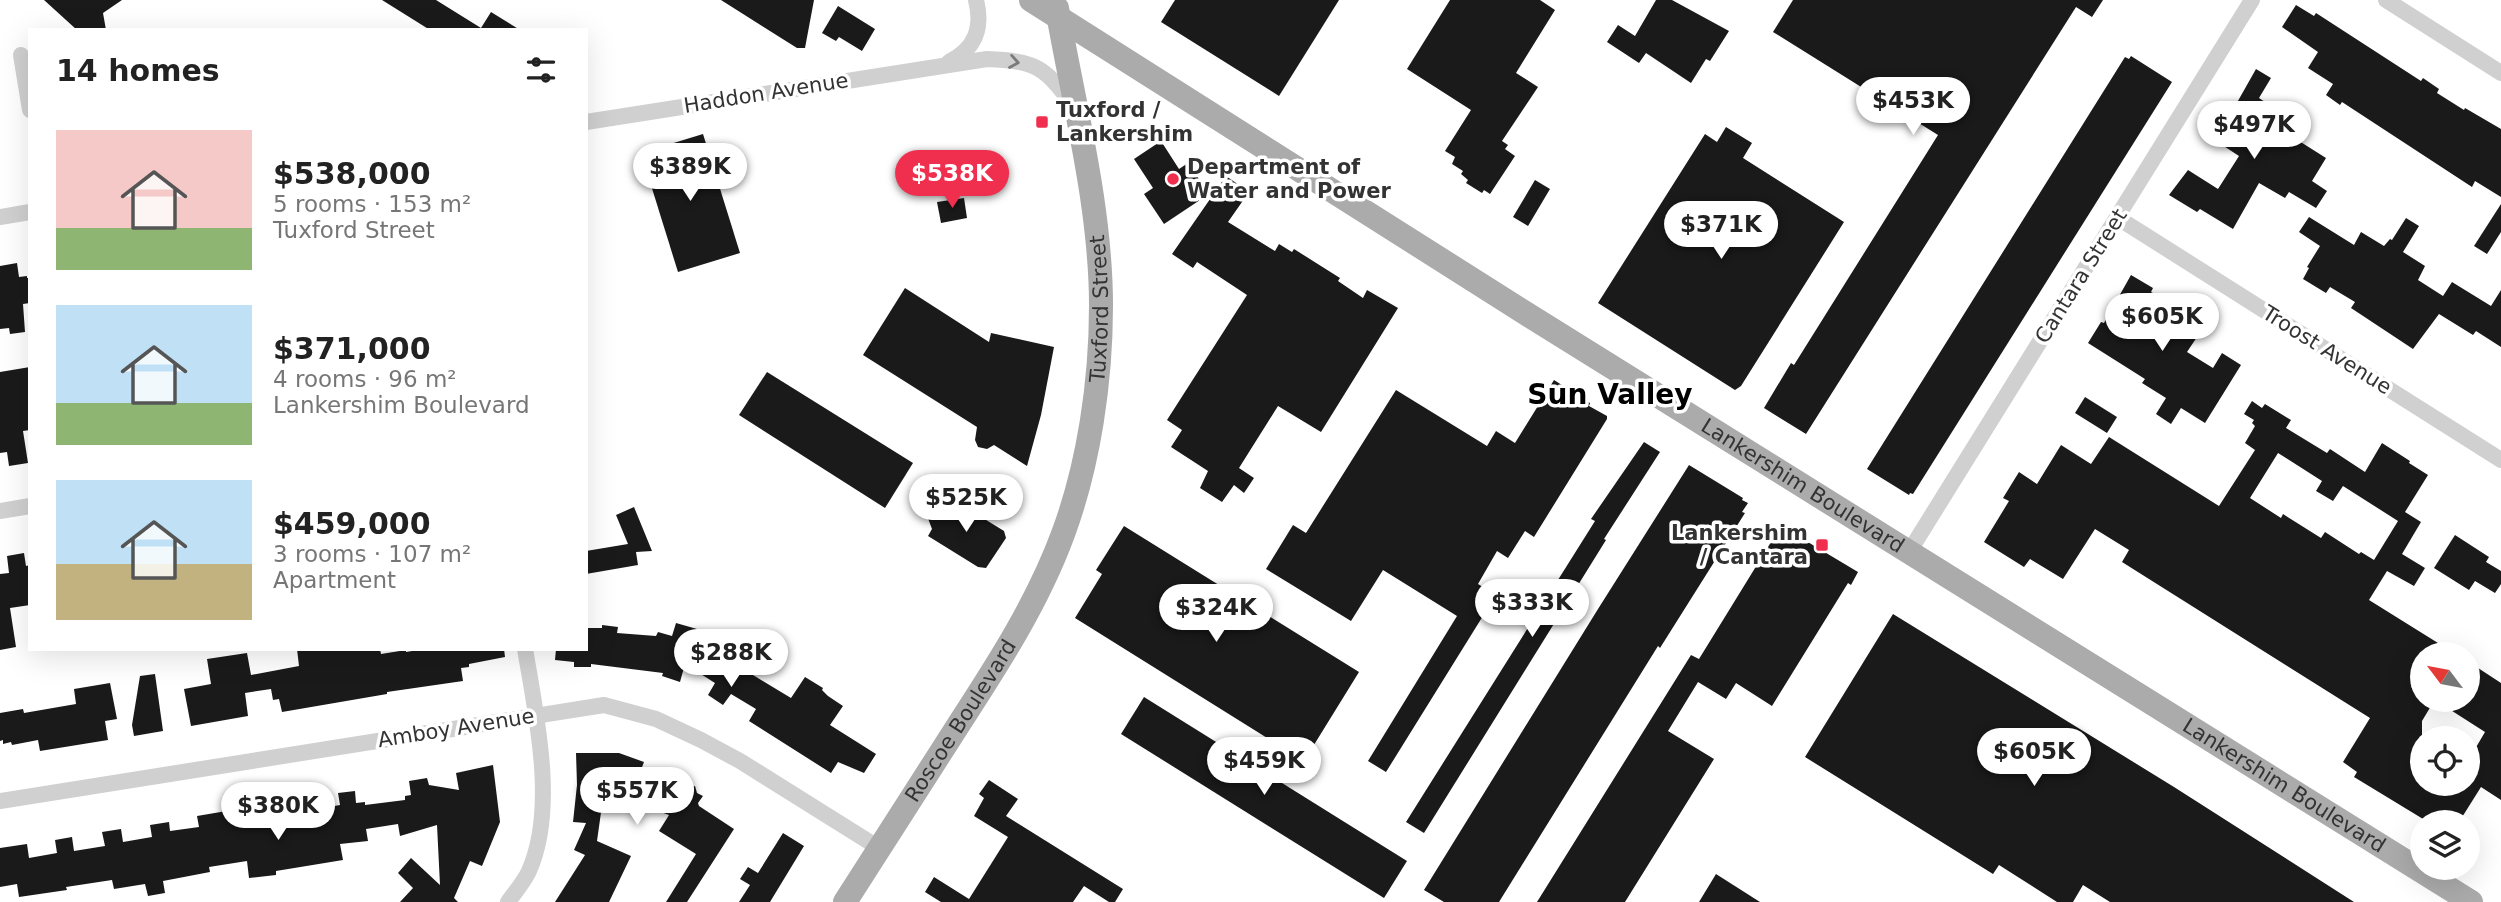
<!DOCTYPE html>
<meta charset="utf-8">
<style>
body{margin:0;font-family:"DejaVu Sans",sans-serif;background:#f2f2f2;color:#222;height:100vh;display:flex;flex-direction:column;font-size:26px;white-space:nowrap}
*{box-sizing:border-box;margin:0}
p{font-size:23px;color:#767676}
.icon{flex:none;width:38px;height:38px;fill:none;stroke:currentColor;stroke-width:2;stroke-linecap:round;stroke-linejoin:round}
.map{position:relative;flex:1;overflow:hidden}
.details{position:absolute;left:28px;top:28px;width:560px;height:623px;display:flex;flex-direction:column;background:#fff;border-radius:0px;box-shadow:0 7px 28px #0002}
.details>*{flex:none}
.needle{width:46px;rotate:302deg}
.tools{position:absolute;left:2410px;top:642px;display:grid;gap:14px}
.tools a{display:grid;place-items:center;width:70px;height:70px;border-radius:50%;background:#fff;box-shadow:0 7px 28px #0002;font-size:35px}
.price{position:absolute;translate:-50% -60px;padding:0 16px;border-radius:24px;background:#fff;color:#222;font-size:23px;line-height:46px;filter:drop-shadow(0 2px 4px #0008)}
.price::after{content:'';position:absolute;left:50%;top:42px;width:21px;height:16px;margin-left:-10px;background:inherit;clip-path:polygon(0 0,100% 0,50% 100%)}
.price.selected{background:#f02f4e;color:#fff}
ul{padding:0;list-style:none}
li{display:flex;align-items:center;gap:21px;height:175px;padding:0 28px}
li span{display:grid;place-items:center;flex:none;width:196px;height:140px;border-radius:0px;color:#555}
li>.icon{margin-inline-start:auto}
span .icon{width:84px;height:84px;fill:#fffc;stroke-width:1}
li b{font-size:30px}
h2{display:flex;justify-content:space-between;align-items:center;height:84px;padding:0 28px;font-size:30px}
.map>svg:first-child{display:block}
.building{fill:#1a1a1a;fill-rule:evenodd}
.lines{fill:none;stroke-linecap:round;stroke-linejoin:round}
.street{stroke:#d0d0d0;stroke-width:16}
.primary{stroke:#ababab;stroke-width:24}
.oneway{stroke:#7a7a7a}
.poi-dot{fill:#f02f4e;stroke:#fff;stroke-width:2.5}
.labels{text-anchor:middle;stroke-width:7;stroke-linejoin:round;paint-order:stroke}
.street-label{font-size:21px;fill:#333;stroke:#fff}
.poi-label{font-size:21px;font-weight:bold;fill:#333;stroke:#fff;text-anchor:start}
.district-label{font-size:28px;font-weight:bold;fill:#000;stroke:#fff}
</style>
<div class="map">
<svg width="2501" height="902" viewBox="0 0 2501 902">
<rect width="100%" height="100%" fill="#fff"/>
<g class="building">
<polygon points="44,0 122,0 103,13 106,30 77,30"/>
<polygon points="382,0 436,0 481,28 491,12 520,30 430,30"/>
<polygon points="721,0 814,0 805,48 797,48"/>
<polygon points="1175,0 1339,0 1279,96 1161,22"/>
<polygon points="1450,0 1540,0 1555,10 1516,73 1538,87 1502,141 1508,145 1505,149 1515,156 1490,194 1484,190 1482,193 1466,183 1468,180 1461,174 1463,171 1452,164 1455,157 1445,151 1471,110 1407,69"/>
<polygon points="1656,0 1672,0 1729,31 1710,61 1706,59 1691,83 1646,53 1639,63 1607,42 1618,25 1635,36"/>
<polygon points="1793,0 2103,0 2092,17 2076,7 1806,434 1764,408 1791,363 1794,365 1938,135 1773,32"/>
<polygon points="2296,5 2314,16 2316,13 2421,81 2423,78 2439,89 2437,93 2464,110 2465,108 2501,129 2501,197 2475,181 2472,187 2342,102 2340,105 2326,95 2333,84 2308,68 2318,52 2282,27"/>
<polygon points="838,6 875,29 862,51 839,37 836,41 822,33"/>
<polygon points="2131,56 2172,82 1913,494 1910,493 1909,495 1867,469 2125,57 2129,59"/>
<polygon points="2256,69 2271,78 2259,98 2265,102 2261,108 2293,128 2288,134 2326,158 2312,181 2327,191 2316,208 2289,192 2285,198 2259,183 2233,229 2200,209 2197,212 2169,195 2188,170 2218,189 2239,156 2207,135 2216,120 2220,123 2226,112 2230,115"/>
<polygon points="1726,127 1752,143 1743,158 1844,222 1741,386 1735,390 1598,303 1705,134 1717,142"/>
<polygon points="703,134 740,253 678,272 641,153"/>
<polygon points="1161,141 1179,169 1188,163 1209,194 1164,224 1144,194 1153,188 1134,159"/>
<polygon points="1226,176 1249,192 1228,222 1275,251 1279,244 1292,252 1294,249 1340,278 1338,281 1363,298 1367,290 1398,308 1321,432 1278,406 1239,468 1254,478 1244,493 1234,485 1222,502 1200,488 1208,471 1171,447 1182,430 1167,420 1247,295 1197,262 1193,268 1172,254"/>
<polygon points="1535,180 1550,189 1528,226 1513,217"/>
<polygon points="964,198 967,218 941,223 937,202"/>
<polygon points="2501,204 2501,232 2487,254 2474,246"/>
<polygon points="2309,217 2354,245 2361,232 2384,246 2390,239 2392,240 2406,218 2419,226 2403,252 2425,266 2418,280 2443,296 2452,282 2491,306 2501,290 2501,347 2476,331 2473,335 2439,314 2413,349 2351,308 2355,302 2330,287 2326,293 2303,279 2309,268 2307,267 2320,246 2299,232"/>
<polygon points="17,263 19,277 27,276 27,278 30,278 30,303 23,304 25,332 10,334 9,328 0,329 0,266"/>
<polygon points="2131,275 2153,288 2151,292 2181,309 2174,323 2197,337 2187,352 2213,368 2222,353 2241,365 2205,423 2181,408 2171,424 2156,414 2166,398 2142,383 2145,379 2088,343 2101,322 2104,323"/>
<polygon points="905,288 989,342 991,333 1054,347 1041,415 1027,466 994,445 987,449 978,447 975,440 977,427 863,355"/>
<polygon points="30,367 30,430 23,431 28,463 9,466 7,452 0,453 0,372"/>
<polygon points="767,372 913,463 885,508 739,415"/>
<polygon points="1554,380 1590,403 1589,406 1607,416 1607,419 1534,537 1525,531 1508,558 1497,551 1478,584 1496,595 1386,772 1368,761 1457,616 1383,570 1351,621 1266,569 1293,525 1306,533 1396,390 1487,446 1496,431 1515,443"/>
<polygon points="2085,397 2117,417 2107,433 2075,413"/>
<path d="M2252,401L2262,408L2265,404L2291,420L2286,428L2327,453L2330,449L2365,472L2382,443L2410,461L2409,463L2428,475L2405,512L2421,522L2402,554L2425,568L2414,586L2387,571L2369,600L2438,643L2431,654H2422V669L2411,687L2422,694V700L2434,701L2422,721V784H2468V761L2485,732L2435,700H2468V678L2475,666L2501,683V800L2481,787L2459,822H2428L2354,777L2357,772L2343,762L2370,718L2122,562L2129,550L2095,529L2063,579L2030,559L2024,567L1984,542L2009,501L2003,498L2019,472L2037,484L2061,445L2091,464L2109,437L2219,506L2255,450L2245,443L2255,426L2252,423L2254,420L2244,414ZM2278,453L2322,481L2316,491L2333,501L2343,486L2398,521L2374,560L2361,552L2359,554L2325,532L2321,538L2283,514L2281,518L2250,498Z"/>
<polygon points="1644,442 1660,452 1604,539 1606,540 1424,833 1406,822 1595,521 1591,519"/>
<polygon points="1689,465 1743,498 1742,500 1748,503 1742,512 1745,513 1660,648 1658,646 1499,902 1444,902 1424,890 1598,609"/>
<polygon points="952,499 1004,531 1006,538 986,568 978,567 928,536 932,529 926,513 942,513"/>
<polygon points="634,507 652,551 636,552 638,565 586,574 586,551 628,544 616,515"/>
<polygon points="1124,526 1359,672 1304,761 1075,618 1102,574 1096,570"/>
<polygon points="1781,526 1858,572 1851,585 1848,583 1772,706 1736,683 1726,699 1698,682 1668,731 1714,759 1625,902 1537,902 1691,655 1699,659"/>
<polygon points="2455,535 2489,557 2486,562 2501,571 2501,584 2495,593 2475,581 2469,590 2434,568"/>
<polygon points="24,553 26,566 30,565 30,605 10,608 16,647 0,650 0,574 9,573 7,556"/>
<polygon points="1893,614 2174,787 2354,902 2110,902 2083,885 2073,902 2057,902 1999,865 1993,874 1805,757"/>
<polygon points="676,623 697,629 695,637 727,659 734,650 741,654 750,660 747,663 752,666 748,672 791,698 805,677 823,688 822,690 828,696 843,706 830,725 876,754 864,773 838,762 831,773 749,721 756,709 731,694 723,705 708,695 715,683 685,664 680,682 662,676 663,673 591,664 591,667 574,667 574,662 555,660 556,649 586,649 586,628 602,628 602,625 618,627 617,633 656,636 658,632 672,636"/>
<polygon points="297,649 380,649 381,654 406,650 406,652 424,649 504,649 505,657 469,664 469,667 461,668 463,681 387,692 387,694 282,712 279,699 273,700 271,689 245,693 248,716 191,726 184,689 211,684 207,659 247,653 251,675 299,666"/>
<polygon points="155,674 163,731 134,736 132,725 140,676"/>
<polygon points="110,683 117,719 105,721 108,740 40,751 38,740 12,745 11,742 3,744 3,740 0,741 0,713 23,709 24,713 76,704 74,689"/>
<polygon points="1144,697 1407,861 1384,898 1121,734"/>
<polygon points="576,753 619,753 644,762 639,775 646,777 645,780 649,781 649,784 650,782 672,789 678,779 691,787 695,786 697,793 703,796 698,803 699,806 734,829 687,902 666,902 696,854 659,831 669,815 604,791 597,841 631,856 609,902 555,902 585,855 574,850 586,823 573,822 577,785"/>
<polygon points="493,765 500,822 482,866 470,861 454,898 458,902 400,902 413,888 398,873 411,858 440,885 437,825 400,836 398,824 366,829 368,841 340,844 343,860 276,871 276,875 249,878 247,861 209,867 210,872 163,881 165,893 148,896 145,884 114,889 112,880 66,887 67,890 19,897 17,884 0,887 0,848 27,844 29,858 57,853 55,840 72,837 74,851 105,846 102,832 121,829 123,842 152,837 150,825 169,822 170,831 199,827 197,816 262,805 264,819 293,814 291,801 309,797 312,810 340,805 338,793 355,791 356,803 365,802 365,805 405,800 405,796 411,795 409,781 427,778 429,785 459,790 456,773"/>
<polygon points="989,780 1018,799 1006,816 1123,889 1115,902 1109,902 1084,886 1073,902 941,902 925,892 934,877 969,899 1008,837 974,816 984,798 979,794"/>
<polygon points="783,833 804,846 770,902 739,902 750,885 740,879 748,867 758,873"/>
<polygon points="1716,874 1760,902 1699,902"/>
</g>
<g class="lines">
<g class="street">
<polyline points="2386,0 2501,73"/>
<polyline points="21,55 30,110"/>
<path d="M949,62C975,49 983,28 976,0"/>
<path d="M586,122L987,59C1035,61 1044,66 1072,104"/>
<polyline points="0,217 30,212"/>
<polyline points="2118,218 2501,460"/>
<polyline points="0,511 30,506"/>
<polyline points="1909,552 2252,0"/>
<polyline points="0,801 604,705 656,719 701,740 740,761 879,848"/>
<path d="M508,902C515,892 524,882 529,871C557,808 536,715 525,649"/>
</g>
<g class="primary">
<path id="s1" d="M1031,0L1530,316L2471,902"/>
<path id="s2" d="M845,902C883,843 921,783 959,724C998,664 1038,602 1063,534C1089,464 1101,381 1101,306C1101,206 1074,106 1057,8"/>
</g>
</g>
<defs><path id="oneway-chevron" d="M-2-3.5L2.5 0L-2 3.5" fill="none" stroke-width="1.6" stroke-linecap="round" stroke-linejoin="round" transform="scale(1.75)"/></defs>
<use class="oneway" href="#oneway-chevron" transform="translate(1014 62) rotate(10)"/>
<g class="poi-dot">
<rect x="1035" y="115" width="14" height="14" rx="3.5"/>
<circle cx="1173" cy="179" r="7"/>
<rect x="1815" y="538" width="14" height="14" rx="3.5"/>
</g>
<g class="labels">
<g class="street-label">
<text transform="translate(766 93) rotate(-9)" y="7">Haddon Avenue</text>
<text transform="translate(2081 276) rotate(-58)" y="7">Cantara Street</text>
<text dy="7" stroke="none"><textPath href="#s2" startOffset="658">Tuxford Street</textPath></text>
<text transform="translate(2327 350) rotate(32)" y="7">Troost Avenue</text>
<text dy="7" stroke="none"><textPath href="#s1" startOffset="912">Lankershim Boulevard</textPath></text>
<text dy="7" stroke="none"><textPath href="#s2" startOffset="215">Roscoe Boulevard</textPath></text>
<text transform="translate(456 728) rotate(-9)" y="7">Amboy Avenue</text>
<text dy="7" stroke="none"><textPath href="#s1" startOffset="1479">Lankershim Boulevard</textPath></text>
</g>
<g class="poi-label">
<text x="1056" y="117">Tuxford /<tspan x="1056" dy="24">Lankershim</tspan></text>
<text x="1187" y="174">Department of<tspan x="1187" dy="24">Water and Power</tspan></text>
<text x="1808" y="540" text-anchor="end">Lankershim<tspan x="1808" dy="24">/ Cantara</tspan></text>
</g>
<g class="district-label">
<text x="1610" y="404">Sun Valley</text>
</g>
</g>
</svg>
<div class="tools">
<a><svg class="needle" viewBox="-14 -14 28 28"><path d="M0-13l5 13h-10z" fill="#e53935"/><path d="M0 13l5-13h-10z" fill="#767676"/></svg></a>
<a><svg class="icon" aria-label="locate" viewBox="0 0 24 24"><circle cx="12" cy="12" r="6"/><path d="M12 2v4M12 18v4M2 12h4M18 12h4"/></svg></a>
<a><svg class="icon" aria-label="layers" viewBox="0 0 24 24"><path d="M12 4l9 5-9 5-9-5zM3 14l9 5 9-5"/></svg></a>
</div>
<b class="price" style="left:1913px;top:137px">$453K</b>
<b class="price" style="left:2254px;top:161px">$497K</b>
<b class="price" style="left:690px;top:203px">$389K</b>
<b class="price selected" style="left:952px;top:210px">$538K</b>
<b class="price" style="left:1721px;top:261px">$371K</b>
<b class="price" style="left:2162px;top:353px">$605K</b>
<b class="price" style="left:966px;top:534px">$525K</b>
<b class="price" style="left:1532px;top:639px">$333K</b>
<b class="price" style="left:1216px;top:644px">$324K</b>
<b class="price" style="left:731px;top:689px">$288K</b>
<b class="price" style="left:2034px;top:788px">$605K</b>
<b class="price" style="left:1264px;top:797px">$459K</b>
<b class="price" style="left:637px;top:827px">$557K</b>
<b class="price" style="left:278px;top:842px">$380K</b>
<section class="details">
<h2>14 homes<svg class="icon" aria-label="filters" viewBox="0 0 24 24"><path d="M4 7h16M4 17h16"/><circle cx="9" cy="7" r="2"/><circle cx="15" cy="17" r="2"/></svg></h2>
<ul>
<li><span style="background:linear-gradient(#f6c9c9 70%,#8fb573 0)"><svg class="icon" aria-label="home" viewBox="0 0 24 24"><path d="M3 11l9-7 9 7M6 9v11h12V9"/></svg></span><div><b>$538,000</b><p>5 rooms · 153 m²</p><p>Tuxford Street</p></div></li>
<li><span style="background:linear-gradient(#bfe0f5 70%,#8fb573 0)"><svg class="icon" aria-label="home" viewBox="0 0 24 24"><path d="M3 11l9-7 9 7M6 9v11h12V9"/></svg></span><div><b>$371,000</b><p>4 rooms · 96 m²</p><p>Lankershim Boulevard</p></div></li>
<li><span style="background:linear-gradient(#bfe0f5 60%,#c2b280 0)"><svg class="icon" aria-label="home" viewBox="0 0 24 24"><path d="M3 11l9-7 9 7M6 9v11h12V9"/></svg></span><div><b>$459,000</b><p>3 rooms · 107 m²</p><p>Apartment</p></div></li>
</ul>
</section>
</div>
